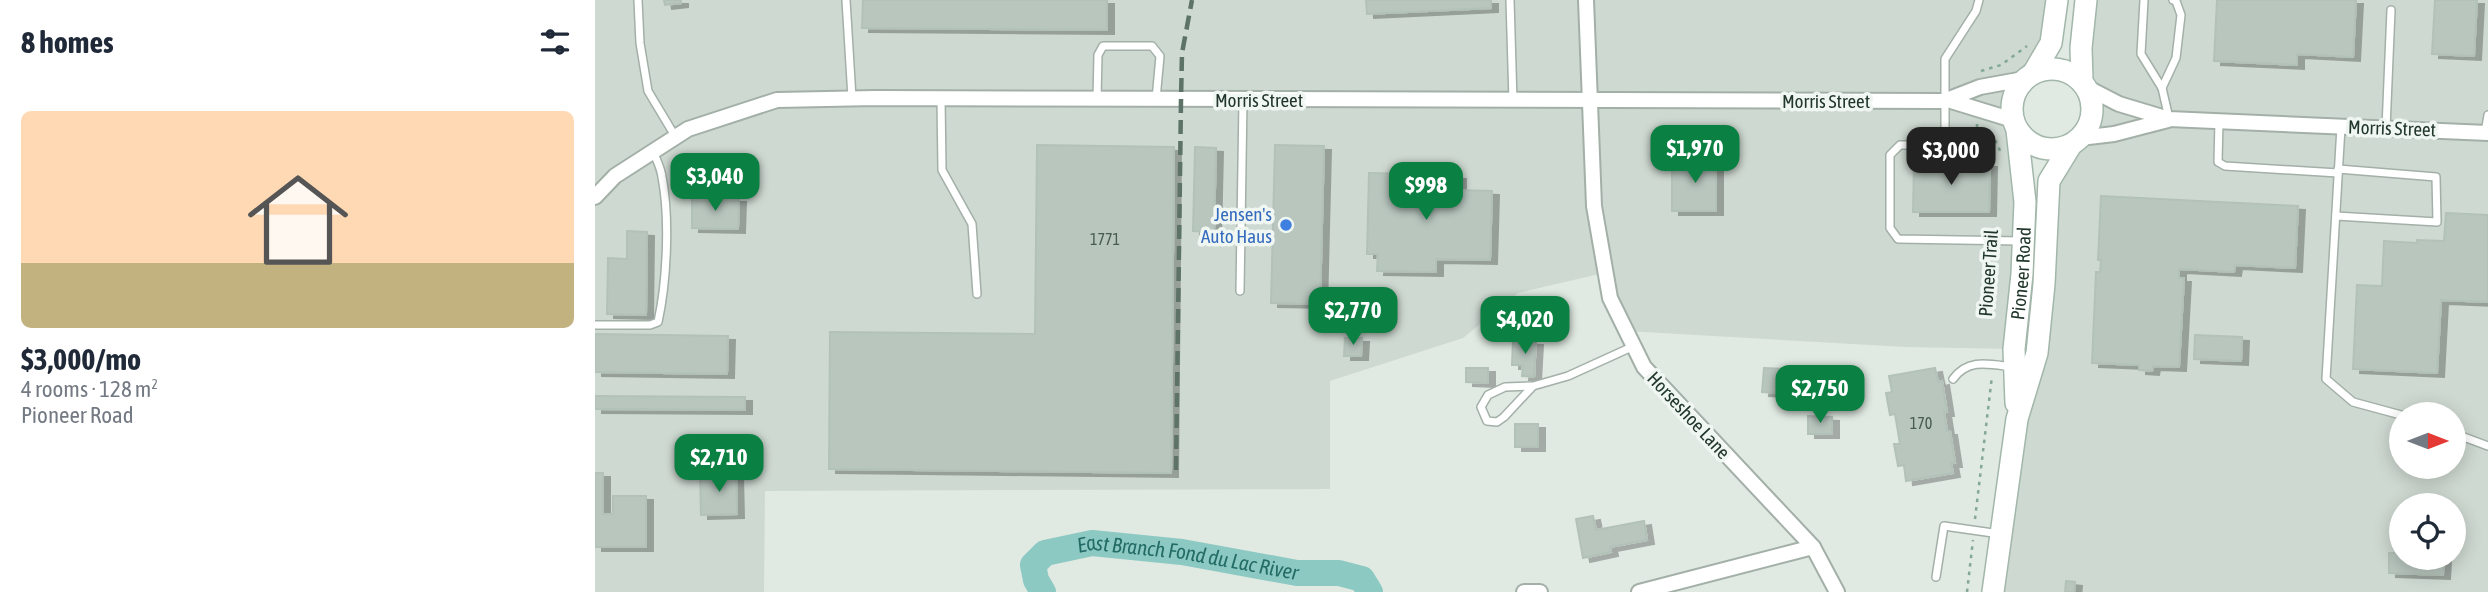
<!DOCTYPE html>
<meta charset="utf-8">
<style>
body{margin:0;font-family:"Asap Condensed",sans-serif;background:#f2f2f3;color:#1f2937;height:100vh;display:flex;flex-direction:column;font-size:26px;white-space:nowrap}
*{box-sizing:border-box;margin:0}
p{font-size:23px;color:#747a83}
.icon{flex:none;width:38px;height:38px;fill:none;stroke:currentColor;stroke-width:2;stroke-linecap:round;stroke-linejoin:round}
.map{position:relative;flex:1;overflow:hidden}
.details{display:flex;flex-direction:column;background:#fff;width:595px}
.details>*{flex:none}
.needle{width:46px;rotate:90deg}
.fabs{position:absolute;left:1794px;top:402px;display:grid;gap:14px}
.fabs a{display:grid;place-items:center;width:77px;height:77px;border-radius:50%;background:#fff;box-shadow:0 4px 18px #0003;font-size:35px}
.price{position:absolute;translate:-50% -60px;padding:0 16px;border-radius:14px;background:#0b8043;color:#fff;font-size:23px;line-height:46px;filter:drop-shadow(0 2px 4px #0008)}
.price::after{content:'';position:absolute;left:50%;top:42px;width:21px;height:16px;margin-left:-10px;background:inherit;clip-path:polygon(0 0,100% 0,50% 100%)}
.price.selected{background:#222;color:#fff}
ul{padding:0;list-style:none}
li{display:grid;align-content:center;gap:14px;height:371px;padding:0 21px}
li span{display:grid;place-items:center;height:217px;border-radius:10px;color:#555}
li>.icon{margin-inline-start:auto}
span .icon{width:126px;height:126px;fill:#fffc;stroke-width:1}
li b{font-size:30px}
h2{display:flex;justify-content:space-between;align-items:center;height:84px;padding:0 21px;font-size:30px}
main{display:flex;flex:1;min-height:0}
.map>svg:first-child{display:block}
.built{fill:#ced9d1;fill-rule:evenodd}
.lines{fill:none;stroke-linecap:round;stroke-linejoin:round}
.river{stroke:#8dc9c3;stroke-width:26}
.building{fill:#b8c6be;stroke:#b3c2b8;stroke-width:2;filter:url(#shadow)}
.lane-casing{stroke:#a3b0a8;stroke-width:10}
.street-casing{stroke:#a3b0a8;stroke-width:18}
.secondary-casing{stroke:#a2b7aa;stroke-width:24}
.path{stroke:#83a994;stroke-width:2.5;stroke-dasharray:3.5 5;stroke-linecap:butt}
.lane{stroke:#fff;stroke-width:7}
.street{stroke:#fff;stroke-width:14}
.secondary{stroke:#fff;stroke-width:21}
.rail{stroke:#5d7367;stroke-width:4.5;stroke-dasharray:14 7;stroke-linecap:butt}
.shop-dot{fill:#3f7fe0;stroke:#f0f6f1;stroke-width:2.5}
.labels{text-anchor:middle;stroke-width:7;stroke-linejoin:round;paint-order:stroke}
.number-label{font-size:16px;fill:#485b50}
.street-label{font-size:19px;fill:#22372c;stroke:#f0f6f1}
.shop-label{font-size:19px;fill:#366cbe;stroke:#f0f6f1;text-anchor:end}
.water-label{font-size:21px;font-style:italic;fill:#236c66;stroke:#f0f6f1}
</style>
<main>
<section class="details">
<h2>8 homes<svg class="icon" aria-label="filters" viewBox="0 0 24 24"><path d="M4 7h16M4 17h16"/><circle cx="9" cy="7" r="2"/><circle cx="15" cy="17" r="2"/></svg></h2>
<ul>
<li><span style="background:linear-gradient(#ffd9b3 70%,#c2b280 0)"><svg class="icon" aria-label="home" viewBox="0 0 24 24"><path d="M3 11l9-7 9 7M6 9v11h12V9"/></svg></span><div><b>$3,000/mo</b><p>4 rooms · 128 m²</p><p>Pioneer Road</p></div></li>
</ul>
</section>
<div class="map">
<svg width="1893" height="592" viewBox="0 0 1893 592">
<defs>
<filter id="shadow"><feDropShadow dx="7" dy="4" stdDeviation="0" flood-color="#0004"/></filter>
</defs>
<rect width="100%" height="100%" fill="#e0e9e2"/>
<g class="built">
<polygon points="0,0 1462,0 1461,10 1419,93 1416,108 1422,130 1419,349 1311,347 1031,331 1011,274 1000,275 923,293 868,338 735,381 735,489 170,491 169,592 0,592"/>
<path d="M1491,0H1893V592H1398L1442,353L1454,181L1491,131L1498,108L1491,87ZM1806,415H1858V467H1806ZM1806,506H1858V558H1806Z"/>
</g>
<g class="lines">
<path class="river" id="s1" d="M448,592L441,580L438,565L450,553L497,543L587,552L702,573H744L767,579L775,592"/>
</g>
<g class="building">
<polygon points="69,0 86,0 86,3 70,5"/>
<polygon points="268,0 512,0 512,30 267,28"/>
<polygon points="771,0 896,0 896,8 772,14"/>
<polygon points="1622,0 1761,0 1758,57 1702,54 1702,65 1619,61"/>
<polygon points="1840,0 1882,0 1879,56 1837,54"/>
<polygon points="442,145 579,147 576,473 234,469 235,332 440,334"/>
<polygon points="680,145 729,146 725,304 676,303"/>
<polygon points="600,147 621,148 619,232 598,231"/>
<polygon points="1113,151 1125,151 1125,166 1121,166 1121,211 1077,211 1077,162 1113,162"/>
<polygon points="1319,162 1395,163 1394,212 1318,212"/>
<polygon points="774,173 864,175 864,190 897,191 895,260 841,259 841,272 782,271 783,254 772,254"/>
<polygon points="1506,196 1703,206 1700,268 1640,265 1639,272 1584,269 1584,278 1589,278 1584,367 1558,366 1557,371 1544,370 1544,365 1497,363 1501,272 1505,272 1506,260 1503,260"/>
<polygon points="97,198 144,198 143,229 97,228"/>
<polygon points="1851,213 1893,215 1893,302 1846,300 1842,373 1758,369 1762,285 1787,286 1789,241 1822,243 1822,240 1849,241"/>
<polygon points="32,231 52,232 51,315 12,314 13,258 32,259"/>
<polygon points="0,334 133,336 132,374 0,372"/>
<polygon points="1600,335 1647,337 1646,361 1599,359"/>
<polygon points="750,338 767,338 766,356 749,356"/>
<polygon points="918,340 941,341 939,377 927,376 928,365 917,365"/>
<polygon points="871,368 893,368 893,383 871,382"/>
<polygon points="1169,368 1209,370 1207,395 1167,392"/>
<polygon points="1340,368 1343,382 1347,381 1352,412 1349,412 1352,431 1355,431 1360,463 1356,463 1358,473 1311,481 1309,465 1303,466 1299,444 1305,444 1300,414 1295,415 1291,393 1297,392 1294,376"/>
<polygon points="0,396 150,397 150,410 0,409"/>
<polygon points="1213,416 1237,417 1237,434 1213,434"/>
<rect x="920" y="424" width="23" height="23"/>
<polygon points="141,472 142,514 106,515 105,473"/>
<polygon points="0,473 8,473 8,514 18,514 18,496 51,496 51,547 0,547"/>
<polygon points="998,516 1001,530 1049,521 1052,540 1015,547 1016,552 988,558 981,519"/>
<polygon points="1794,553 1806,553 1806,558 1849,558 1848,575 1794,573"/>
<polygon points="1471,581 1480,582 1479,592 1470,592"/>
</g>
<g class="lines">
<g class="lane-casing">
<g id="lane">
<polyline points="43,0 45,43 53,91 80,136"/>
<polyline points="251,0 257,98"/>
<polyline points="915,0 918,101"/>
<polyline points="1384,0 1381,11 1350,59 1350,145 1305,145 1295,155 1295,228 1303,239 1426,241"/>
<polyline points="1549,0 1546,54 1567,88"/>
<polyline points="346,98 347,170 377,224 382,294"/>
<polyline points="502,99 503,55 508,46 557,46 565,56 561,99"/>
<polyline points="1574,118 1567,88 1581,58 1586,15 1581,1 1578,0"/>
<polyline points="1624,121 1623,162 1630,166 1743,173"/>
<polyline points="1746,127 1731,379 1758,402 1806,415"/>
<polyline points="1791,128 1796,10"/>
<polyline points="1890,132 1893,115"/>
<polyline points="1741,216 1842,222 1841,177 1743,169"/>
<polyline points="645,291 648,100"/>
<path d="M0,325H55L63,322C72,281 75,218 67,177C66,168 61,159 58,151"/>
<path d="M1358,379C1373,358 1394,364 1417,367"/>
<polyline points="938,386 910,387 893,395 886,407 892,421 902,422 909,417 938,386 973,376 1039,346"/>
<polyline points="1858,433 1893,446"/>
<polyline points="1341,577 1349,526 1405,534"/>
</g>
</g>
<g class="street-casing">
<g id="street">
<polyline points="991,0 999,206 1015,298 1049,367 1218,547 1242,592"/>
<polyline points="1491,87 1524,104 1574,119 1893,133"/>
<polyline points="1356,101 1418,120"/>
<polyline points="1485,138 1519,134 1573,120"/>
<polyline points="0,197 20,176 93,129 182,100 280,98 1349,101 1385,87 1429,79"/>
<polyline points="929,592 945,592"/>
<polyline points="1044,592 1218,547"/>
</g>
</g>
<g class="secondary-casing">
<g id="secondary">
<circle cx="1457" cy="109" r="40"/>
<polyline points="1439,72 1456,43 1462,0"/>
<polyline points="1487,81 1486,48 1491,0"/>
<path id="s2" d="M1421,403L1419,349L1427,274L1430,202L1422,130"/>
<polyline points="1398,592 1422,419 1442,353 1449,284 1454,181 1476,145"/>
</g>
</g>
<g class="path">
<polyline points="1386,71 1406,65 1432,46"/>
<path d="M1382,124V127C1394,132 1401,138 1405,151"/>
<polyline points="1380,519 1397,376"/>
<polyline points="1372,592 1378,540"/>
</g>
<use href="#lane" class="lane"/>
<use href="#street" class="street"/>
<use href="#secondary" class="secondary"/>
<polyline class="rail" points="581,470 586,100 587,53 597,0"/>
</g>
<circle class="shop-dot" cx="691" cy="225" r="7"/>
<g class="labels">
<g class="number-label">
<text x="510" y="245">1771</text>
<text x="1326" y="429">170</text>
</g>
<g class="street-label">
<text x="664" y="107">Morris Street</text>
<text x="1231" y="108">Morris Street</text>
<text transform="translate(1797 128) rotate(2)" y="7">Morris Street</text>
<text transform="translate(1393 273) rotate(-86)" y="7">Pioneer Trail</text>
<text dy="7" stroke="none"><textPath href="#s2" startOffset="130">Pioneer Road</textPath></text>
<text transform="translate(1094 415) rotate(47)" y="7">Horseshoe Lane</text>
</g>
<g class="shop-label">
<text x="677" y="221">Jensen's<tspan x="677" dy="22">Auto Haus</tspan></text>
</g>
<g class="water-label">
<text dy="7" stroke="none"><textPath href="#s1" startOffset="191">East Branch Fond du Lac River</textPath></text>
</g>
</g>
</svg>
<div class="fabs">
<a><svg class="needle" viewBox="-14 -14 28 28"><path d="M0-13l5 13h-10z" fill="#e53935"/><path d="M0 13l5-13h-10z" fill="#747a83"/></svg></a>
<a><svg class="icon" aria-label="locate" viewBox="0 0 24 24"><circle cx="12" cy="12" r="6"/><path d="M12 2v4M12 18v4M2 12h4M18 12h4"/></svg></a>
</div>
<b class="price" style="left:1100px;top:185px">$1,970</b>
<b class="price selected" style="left:1356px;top:187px">$3,000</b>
<b class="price" style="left:120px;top:213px">$3,040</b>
<b class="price" style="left:831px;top:222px">$998</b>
<b class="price" style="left:758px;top:347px">$2,770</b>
<b class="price" style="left:930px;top:356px">$4,020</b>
<b class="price" style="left:1225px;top:425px">$2,750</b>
<b class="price" style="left:124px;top:494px">$2,710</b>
</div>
</main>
